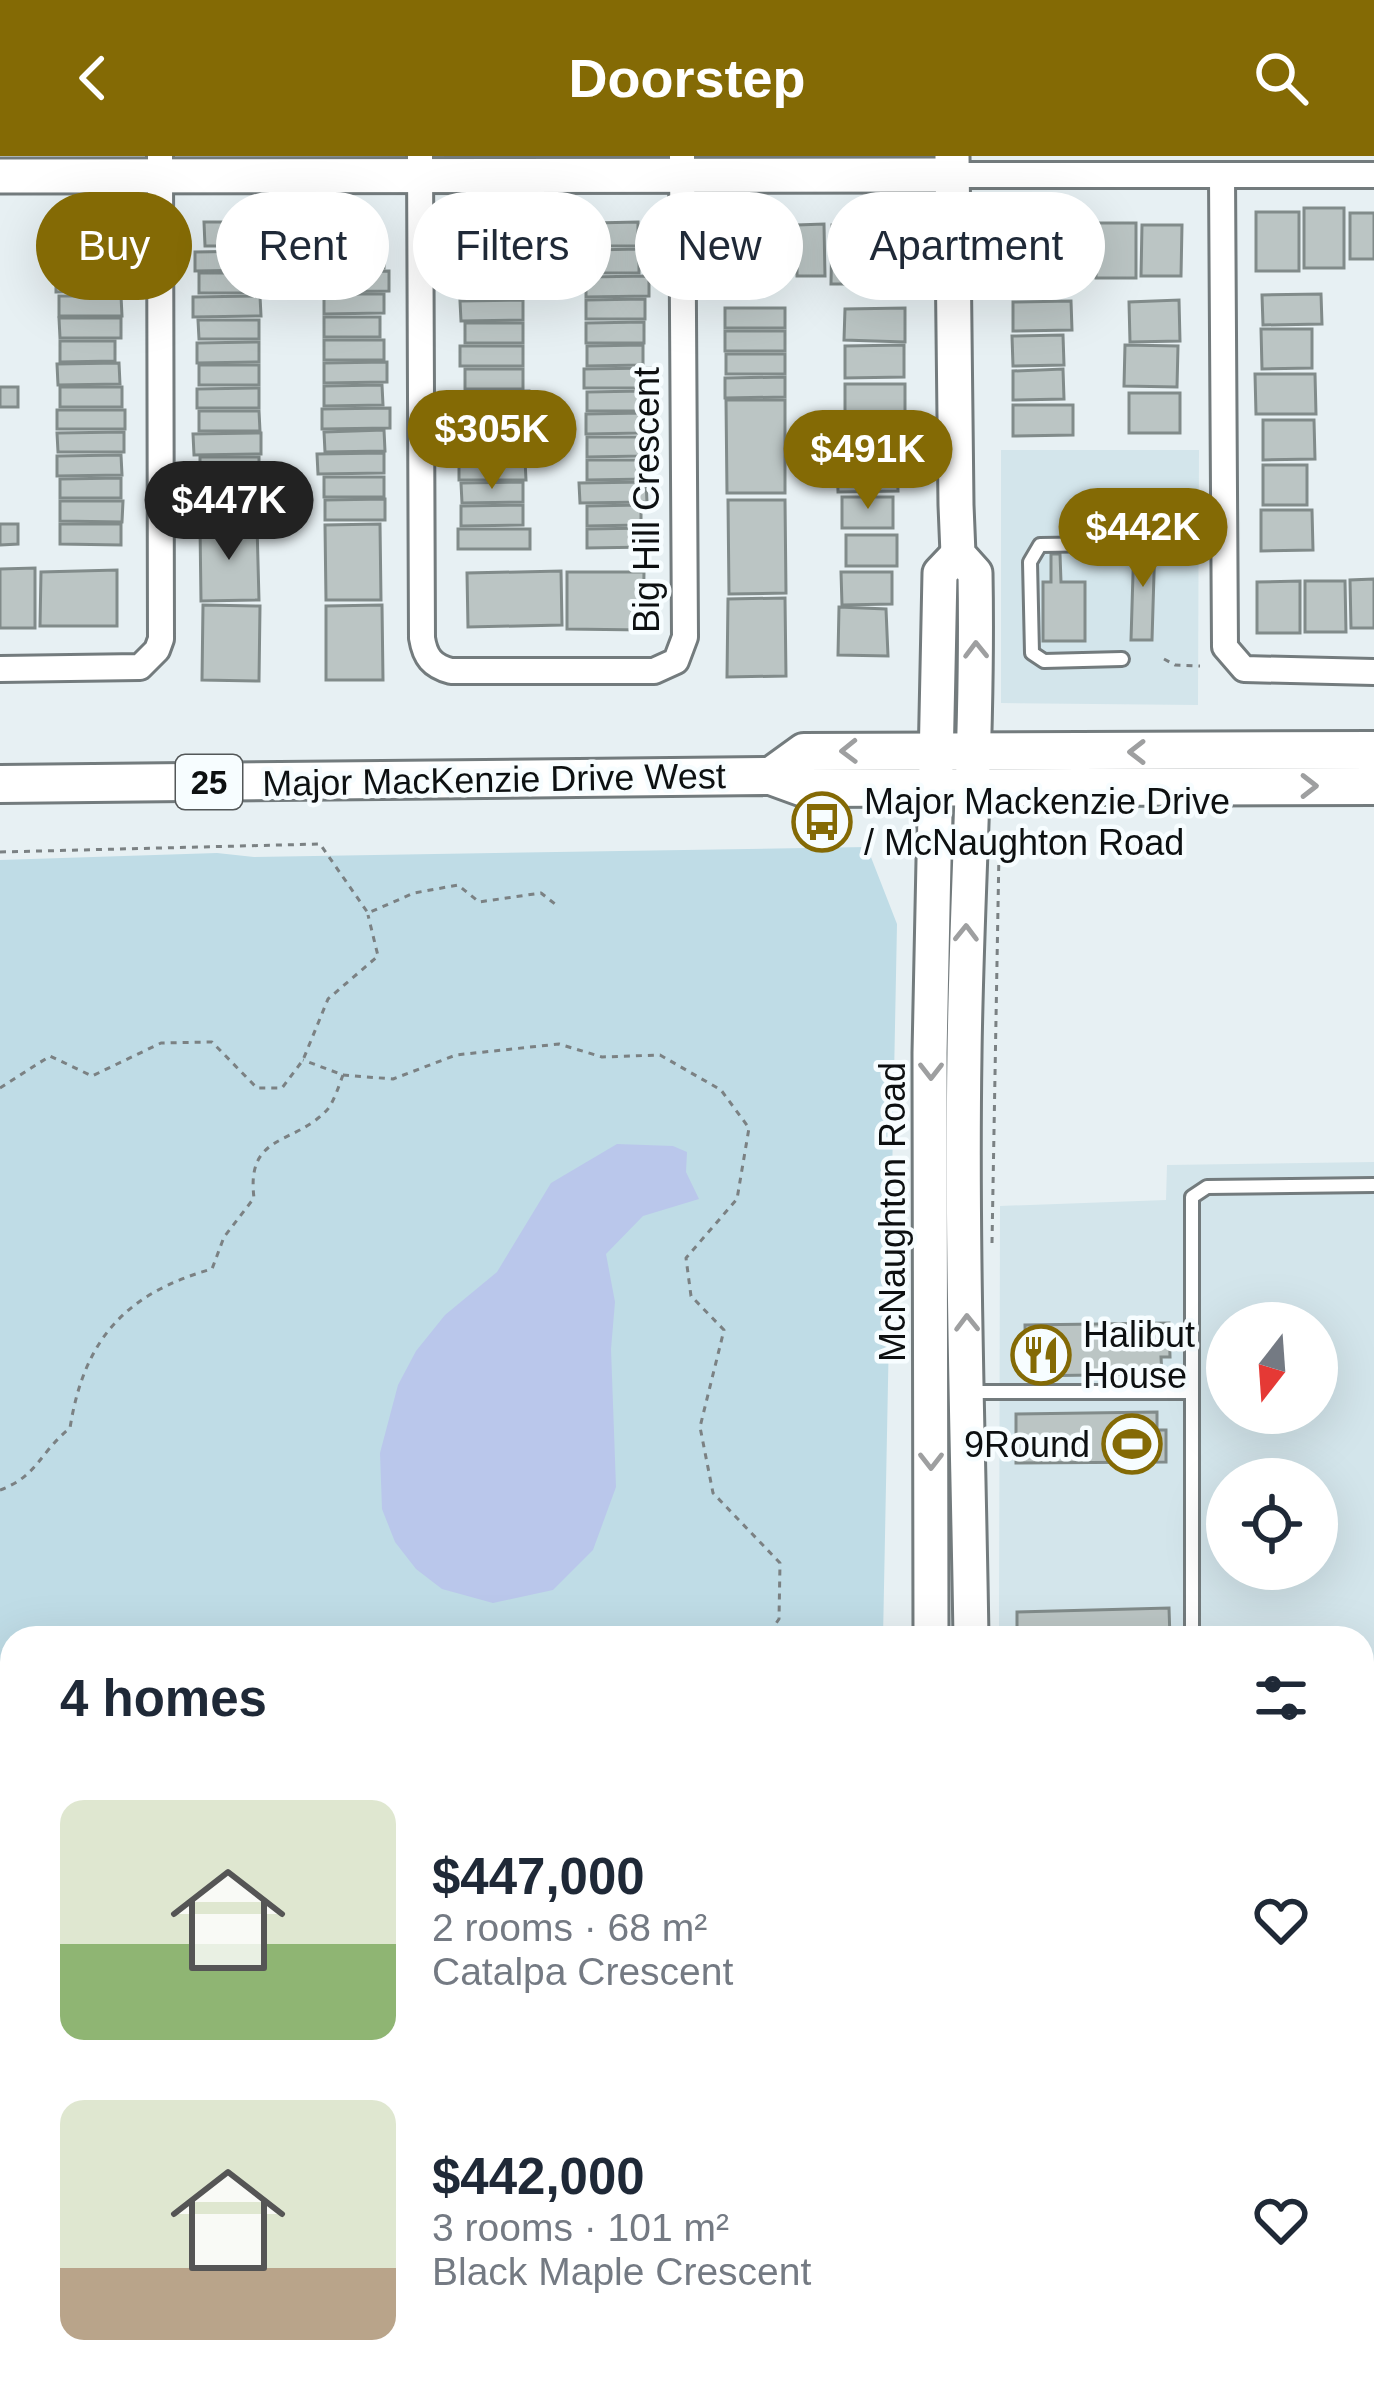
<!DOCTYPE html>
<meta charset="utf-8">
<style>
body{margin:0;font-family:Arial,sans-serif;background:#f6f6f7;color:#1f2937;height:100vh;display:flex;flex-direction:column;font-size:45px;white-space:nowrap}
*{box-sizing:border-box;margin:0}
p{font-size:39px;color:#747a83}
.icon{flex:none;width:66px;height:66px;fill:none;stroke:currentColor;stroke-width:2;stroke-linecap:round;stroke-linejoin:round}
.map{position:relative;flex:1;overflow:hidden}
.details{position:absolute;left:0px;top:1470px;width:1374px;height:771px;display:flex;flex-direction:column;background:#fff;border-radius:36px 36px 0 0;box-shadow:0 12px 48px #0002}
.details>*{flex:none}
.guide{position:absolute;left:36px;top:36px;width:1302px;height:108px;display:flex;gap:24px}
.needle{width:78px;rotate:197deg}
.fabs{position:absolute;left:1206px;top:1146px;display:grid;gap:24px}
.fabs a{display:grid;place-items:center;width:132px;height:132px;border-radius:50%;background:#fff;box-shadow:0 12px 48px #0002;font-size:60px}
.price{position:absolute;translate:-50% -102px;padding:0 27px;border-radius:42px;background:#846a05;color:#fff;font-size:39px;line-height:78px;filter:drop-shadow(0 3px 6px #0008)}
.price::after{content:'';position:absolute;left:50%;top:72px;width:36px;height:27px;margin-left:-18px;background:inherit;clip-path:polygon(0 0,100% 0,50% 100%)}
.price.selected{background:#222;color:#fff}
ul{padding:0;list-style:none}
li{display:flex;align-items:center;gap:36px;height:300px;padding:0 60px}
li span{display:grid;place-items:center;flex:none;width:336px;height:240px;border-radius:24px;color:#555}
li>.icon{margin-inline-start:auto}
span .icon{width:144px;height:144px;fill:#fffc;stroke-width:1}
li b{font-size:51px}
h2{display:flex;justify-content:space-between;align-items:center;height:144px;padding:0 60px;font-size:51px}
.chip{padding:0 42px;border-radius:54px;background:#fff;box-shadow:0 12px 48px #0002;font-size:42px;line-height:108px}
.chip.selected{background:#846a05;color:#fff}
header{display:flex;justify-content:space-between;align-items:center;height:156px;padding:0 60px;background:#846a05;color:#fff;font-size:54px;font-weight:600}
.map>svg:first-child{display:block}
.built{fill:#d3e5eb;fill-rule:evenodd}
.green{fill:#bfdce6}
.water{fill:#bac7eb}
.building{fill:#bbc5c4;stroke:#818b8a;stroke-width:3}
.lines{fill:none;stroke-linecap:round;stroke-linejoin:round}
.lane-casing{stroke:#737b7d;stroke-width:18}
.street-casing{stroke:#737b7d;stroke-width:30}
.secondary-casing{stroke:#737b7d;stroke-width:39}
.primary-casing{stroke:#737b7d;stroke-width:42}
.path{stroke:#7b8183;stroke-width:3;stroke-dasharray:6 6;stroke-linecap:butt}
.lane{stroke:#fff;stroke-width:12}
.street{stroke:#fff;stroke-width:24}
.secondary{stroke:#fff;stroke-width:33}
.primary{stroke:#fff;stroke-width:36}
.oneway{stroke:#9e9fa0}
.labels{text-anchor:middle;stroke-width:9;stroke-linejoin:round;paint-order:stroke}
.shield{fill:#f7fdff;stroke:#535758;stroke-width:3}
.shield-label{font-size:33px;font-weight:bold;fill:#0d1011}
.street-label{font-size:36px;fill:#0d1011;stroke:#f7fdff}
.poi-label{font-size:36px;fill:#0d1011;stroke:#f7fdff;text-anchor:start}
</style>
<header><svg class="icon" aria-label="back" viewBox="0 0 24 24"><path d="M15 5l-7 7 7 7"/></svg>Doorstep<svg class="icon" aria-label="search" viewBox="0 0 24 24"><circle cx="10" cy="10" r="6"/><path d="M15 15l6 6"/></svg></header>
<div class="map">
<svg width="1374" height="2239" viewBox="0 0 1374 2239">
<rect width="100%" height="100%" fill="#e7f0f3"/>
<g class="built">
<polygon points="1001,294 1199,294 1198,549 1001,547"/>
<path d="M1374,1006V2239H1189L1180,2229H1362V1482H999L1000,1050L1166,1044L1167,1009ZM1227,1167H1317V1257H1227ZM1227,1323H1317V1413H1227Z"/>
</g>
<polygon class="green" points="867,691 897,768 883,1482 12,1482 12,2229 975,2229 974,2239 0,2239 0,704 217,697 254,701"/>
<polygon class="water" points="617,988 673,990 687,996 686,1016 699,1043 643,1060 606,1098 615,1146 611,1193 616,1331 593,1394 553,1434 493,1447 442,1433 416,1413 395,1386 382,1353 380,1297 398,1229 416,1195 445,1159 497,1116 551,1027"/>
<g class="building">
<rect x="1304" y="52" width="40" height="60"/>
<rect x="1256" y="56" width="43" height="59"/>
<rect x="1350" y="57" width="24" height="46"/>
<polygon points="1006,59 1045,59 1046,120 1007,120"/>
<polygon points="514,65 514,90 466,91 466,66"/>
<polygon points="204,66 249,66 250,90 205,90"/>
<polygon points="638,66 638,90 594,90 594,67"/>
<polygon points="332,67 379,67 379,91 332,92"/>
<polygon points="1050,67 1091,67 1091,122 1051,122"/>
<rect x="1096" y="67" width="40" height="55"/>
<polygon points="724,68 756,68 757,130 724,130"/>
<rect x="762" y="68" width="26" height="51"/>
<polygon points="824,68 825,120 797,120 797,69"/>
<polygon points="832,69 862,69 862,128 831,128"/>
<polygon points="1142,69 1182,69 1181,120 1141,120"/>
<polygon points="116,70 116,90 59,91 59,71"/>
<polygon points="898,70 899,119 866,119 866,72"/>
<polygon points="384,92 384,112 324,112 324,93"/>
<polygon points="119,93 119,113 59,113 59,94"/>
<polygon points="639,93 639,117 592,117 592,94"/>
<polygon points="516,94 517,118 463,119 462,95"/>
<polygon points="258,95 258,114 195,115 195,96"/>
<polygon points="389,115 389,135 318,136 318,116"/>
<polygon points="124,116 124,135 56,136 56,117"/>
<rect x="199" y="117" width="59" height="20"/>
<polygon points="649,120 649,140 586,141 586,121"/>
<polygon points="465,121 522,121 523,141 465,141"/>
<polygon points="324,138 384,138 384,157 324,158"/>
<polygon points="1321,138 1322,168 1263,169 1262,139"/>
<polygon points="59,140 121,140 122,160 59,160"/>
<polygon points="260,140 261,160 193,161 193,141"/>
<polygon points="645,143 645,163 586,163 586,144"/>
<polygon points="523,144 523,164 461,165 460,145"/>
<polygon points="1179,144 1180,185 1130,186 1129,146"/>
<polygon points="1071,145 1072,174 1013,175 1013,146"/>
<rect x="725" y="152" width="60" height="20"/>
<polygon points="905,152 905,186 844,184 845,153"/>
<rect x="324" y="161" width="56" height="20"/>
<polygon points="59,162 121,162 121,182 60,182"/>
<polygon points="198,164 259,164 259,183 199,183"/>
<polygon points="644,166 644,187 586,187 586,167"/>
<rect x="465" y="167" width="58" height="20"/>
<polygon points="1261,173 1312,173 1312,212 1262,213"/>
<rect x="725" y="175" width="60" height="20"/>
<polygon points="1063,179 1064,209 1013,210 1012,180"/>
<rect x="324" y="184" width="60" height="20"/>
<polygon points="60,185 115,185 115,205 60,206"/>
<polygon points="259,186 259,206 197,207 197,187"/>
<polygon points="643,189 643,209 587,210 587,190"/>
<polygon points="904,189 904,221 845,222 845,190"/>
<polygon points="1125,189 1178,190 1177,231 1124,230"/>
<rect x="460" y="190" width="63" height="20"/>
<rect x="726" y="198" width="59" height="20"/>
<polygon points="387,206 387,226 324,227 324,207"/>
<polygon points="119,207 120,228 58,229 57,208"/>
<rect x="199" y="209" width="60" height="20"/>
<polygon points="651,212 651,232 584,232 584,213"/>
<rect x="465" y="213" width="58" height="20"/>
<polygon points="1063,213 1064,243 1013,244 1013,215"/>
<polygon points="1255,218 1315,218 1316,258 1256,258"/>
<polygon points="785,221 785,241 725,242 725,222"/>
<rect x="845" y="228" width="60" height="33"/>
<polygon points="382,229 383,249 324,250 324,230"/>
<rect x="0" y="231" width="18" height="20"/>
<rect x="60" y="231" width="62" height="20"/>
<polygon points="259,232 259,252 197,252 197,233"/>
<polygon points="529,235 529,255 463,256 463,236"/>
<polygon points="643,235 643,255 587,255 587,236"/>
<rect x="1129" y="237" width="51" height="40"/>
<polygon points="726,244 785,244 785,337 727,337"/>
<polygon points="1013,249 1073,249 1073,279 1013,280"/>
<polygon points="390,252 390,272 322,273 322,253"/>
<rect x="57" y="254" width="68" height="19"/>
<polygon points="199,255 259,255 260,275 199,275"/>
<polygon points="643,257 643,277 586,278 586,258"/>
<polygon points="523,258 523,278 462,279 462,259"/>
<polygon points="1263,264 1314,264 1315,303 1263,304"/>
<rect x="851" y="265" width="48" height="31"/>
<polygon points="384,274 385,295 325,296 324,276"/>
<polygon points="124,276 124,296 58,296 57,277"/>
<polygon points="261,277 261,298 194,299 193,278"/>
<polygon points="523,280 523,301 465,301 464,281"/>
<polygon points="587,281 643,281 643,300 587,301"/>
<polygon points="384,297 384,317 318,318 317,298"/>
<polygon points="121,299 122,319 57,320 57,300"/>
<polygon points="200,301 259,301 259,320 200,321"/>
<polygon points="897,303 898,335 838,336 837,304"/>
<polygon points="459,304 525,304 526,324 459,324"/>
<polygon points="587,304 649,304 649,323 587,324"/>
<rect x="1263" y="309" width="44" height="40"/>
<rect x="324" y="321" width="60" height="20"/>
<polygon points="121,322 121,342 60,342 60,323"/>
<polygon points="265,323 265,343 193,344 193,325"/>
<polygon points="523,326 523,346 462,347 461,327"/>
<polygon points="646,326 647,346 580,347 579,327"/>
<rect x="842" y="341" width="51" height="31"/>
<polygon points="385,343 385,364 325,364 325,344"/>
<polygon points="728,344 785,344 786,437 729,438"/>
<polygon points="60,345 123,345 122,366 60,365"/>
<polygon points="258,346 259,366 199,366 199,347"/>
<polygon points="523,349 523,369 461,370 461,350"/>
<polygon points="641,349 641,369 587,370 587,350"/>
<polygon points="1261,354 1312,354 1313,394 1261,395"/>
<polygon points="0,368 18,368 18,388 0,389"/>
<polygon points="60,368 121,368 121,389 60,388"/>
<polygon points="380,368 381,444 326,444 325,369"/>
<polygon points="257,369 259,444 201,445 200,370"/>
<polygon points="649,372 649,391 587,392 587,373"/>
<rect x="458" y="373" width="72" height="20"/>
<rect x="846" y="379" width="51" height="31"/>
<polygon points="1134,385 1155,385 1152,484 1131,484"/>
<polygon points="1051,398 1060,398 1061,426 1085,426 1085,485 1043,485 1043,426 1051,426"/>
<polygon points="35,412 35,472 0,472 0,413"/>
<polygon points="117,414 117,470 40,470 41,416"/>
<polygon points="561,415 562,469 468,471 467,417"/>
<polygon points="567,416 644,416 643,474 567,473"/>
<polygon points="841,416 892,416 892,448 842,449"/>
<polygon points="1374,423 1374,472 1351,472 1350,424"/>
<polygon points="1300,425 1300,477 1257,477 1257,426"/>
<polygon points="1305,425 1345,425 1346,476 1305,476"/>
<polygon points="785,442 786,520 727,521 728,443"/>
<polygon points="203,449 260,450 259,525 202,524"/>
<polygon points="382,449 383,524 326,524 326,450"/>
<polygon points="839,451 886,453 888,500 838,499"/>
<polygon points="1169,1167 1170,1201 1161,1201 1162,1218 1026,1220 1025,1169"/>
<polygon points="1157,1256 1157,1274 1166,1274 1166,1306 1016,1307 1016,1258"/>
<polygon points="1169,1452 1170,1482 1017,1482 1017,1456"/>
</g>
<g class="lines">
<g class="lane-casing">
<g id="lane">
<polyline points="1107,388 1040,389 1030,406 1032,497 1044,505 1122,503"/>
<polyline points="969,1236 1191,1236"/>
<polyline points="1192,1482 1192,1041 1207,1031 1374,1029"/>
<polyline points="566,2229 588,2239"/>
<polyline points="1020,2229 1022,2239"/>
<polyline points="955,2233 958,2229"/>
<polyline points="657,2239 674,2229"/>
<polyline points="1240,2239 1242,2229"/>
</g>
</g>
<g class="street-casing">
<g id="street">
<path d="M420,0L422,482C425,501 432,510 451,515H654L676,505L685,481L682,0"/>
<polyline points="952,19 1374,19"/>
<polyline points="1222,21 1225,491 1244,513 1374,516"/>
<polyline points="0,513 140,511 157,494 161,483 160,0"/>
<polyline points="1362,1572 1374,1571"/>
</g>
</g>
<g class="secondary-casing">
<g id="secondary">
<path d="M952,0L956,349L958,398L975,417C978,578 966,738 964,899C961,1093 968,1288 971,1482"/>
<polyline points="0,20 952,19"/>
<polyline points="931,1482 930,897 940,417 958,398"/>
<polyline points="1114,2229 1123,2239"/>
</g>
</g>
<g class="primary-casing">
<g id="primary">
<polyline points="771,620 804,596 1374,594"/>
<polyline points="0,628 771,620 804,632 1374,630"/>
</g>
</g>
<g class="path">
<polyline points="1164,503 1175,509 1200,510"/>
<polyline points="0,696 320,688 368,757 414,737 458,729 479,746 541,737 555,748"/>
<polyline points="343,919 393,923 456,899 559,888 602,901 660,899 721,934 749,972 737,1043 686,1102 691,1140 724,1174 700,1271 713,1337 780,1407 779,1463 766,1482"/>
<polyline points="0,932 50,900 92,920 161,887 212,886 257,932 282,932 303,904 328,843 378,800 368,759"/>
<polyline points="992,1087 999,695"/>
<path d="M0,1334C38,1320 39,1297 70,1272C84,1183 126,1137 212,1113L224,1081L254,1042C246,977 293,990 327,954C334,946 339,929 343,919L303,904"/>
<polyline points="1157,2229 1165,2239"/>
<polyline points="309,2239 330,2229"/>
</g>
<use href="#lane" class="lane"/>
<use href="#street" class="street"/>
<use href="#secondary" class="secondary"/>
<use href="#primary" class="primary"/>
</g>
<defs><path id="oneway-chevron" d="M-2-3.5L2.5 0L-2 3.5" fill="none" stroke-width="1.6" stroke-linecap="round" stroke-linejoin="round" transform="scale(3)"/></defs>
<g class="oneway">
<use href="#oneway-chevron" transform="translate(976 494) rotate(-91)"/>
<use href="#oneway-chevron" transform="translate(849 595) rotate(179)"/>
<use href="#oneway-chevron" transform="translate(1137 596) rotate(180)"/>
<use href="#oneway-chevron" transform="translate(1309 630)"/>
<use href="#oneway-chevron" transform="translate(966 777) rotate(-89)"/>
<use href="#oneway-chevron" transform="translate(931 915) rotate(90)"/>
<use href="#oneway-chevron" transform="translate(967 1167) rotate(-91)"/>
<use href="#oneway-chevron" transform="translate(931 1305) rotate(90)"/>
</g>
<defs>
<g id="bus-ring" transform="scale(3)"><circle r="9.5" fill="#f7fdff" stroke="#846a05" stroke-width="1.5"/><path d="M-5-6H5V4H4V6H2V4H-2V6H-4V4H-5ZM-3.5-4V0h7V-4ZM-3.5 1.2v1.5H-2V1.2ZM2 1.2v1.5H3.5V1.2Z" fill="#846a05"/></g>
<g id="restaurant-ring" transform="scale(3)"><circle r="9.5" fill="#f7fdff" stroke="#846a05" stroke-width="1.5"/><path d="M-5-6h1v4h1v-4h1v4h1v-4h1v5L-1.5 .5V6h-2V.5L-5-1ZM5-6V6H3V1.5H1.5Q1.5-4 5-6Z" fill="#846a05"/></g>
<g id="stadium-ring" transform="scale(3)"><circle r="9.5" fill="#f7fdff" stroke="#846a05" stroke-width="1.5"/><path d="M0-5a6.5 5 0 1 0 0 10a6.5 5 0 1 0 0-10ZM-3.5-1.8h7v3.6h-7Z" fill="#846a05"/></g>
</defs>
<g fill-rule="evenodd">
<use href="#bus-ring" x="822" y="666"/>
<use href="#restaurant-ring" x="1041" y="1199"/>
<use href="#stadium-ring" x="1132" y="1288"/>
</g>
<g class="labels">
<rect class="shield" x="176" y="599" width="66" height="54" rx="9"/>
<g class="shield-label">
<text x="209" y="638">25</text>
</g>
<g class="street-label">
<text transform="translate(646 344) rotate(-90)" y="13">Big Hill Crescent</text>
<text transform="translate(494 623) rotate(-1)" y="13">Major MacKenzie Drive West</text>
<text transform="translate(892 1056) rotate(-90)" y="13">McNaughton Road</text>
</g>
<g class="poi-label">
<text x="864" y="658">Major Mackenzie Drive<tspan x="864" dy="41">/ McNaughton Road</tspan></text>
<text x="1083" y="1191">Halibut<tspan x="1083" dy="41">House</tspan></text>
<text x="1090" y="1301" text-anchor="end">9Round</text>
</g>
</g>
</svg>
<div class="fabs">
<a><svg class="needle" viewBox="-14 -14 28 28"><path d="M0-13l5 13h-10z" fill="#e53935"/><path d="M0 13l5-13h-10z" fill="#747a83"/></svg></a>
<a><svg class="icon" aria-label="locate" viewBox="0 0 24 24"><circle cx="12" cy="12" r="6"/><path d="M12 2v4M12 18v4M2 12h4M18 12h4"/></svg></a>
</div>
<b class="price" style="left:492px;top:336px">$305K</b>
<b class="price" style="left:868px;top:356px">$491K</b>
<b class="price selected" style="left:229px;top:407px">$447K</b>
<b class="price" style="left:1143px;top:434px">$442K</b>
<div class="guide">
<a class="chip selected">Buy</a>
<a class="chip">Rent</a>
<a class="chip">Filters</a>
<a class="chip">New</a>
<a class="chip">Apartment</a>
</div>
<section class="details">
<h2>4 homes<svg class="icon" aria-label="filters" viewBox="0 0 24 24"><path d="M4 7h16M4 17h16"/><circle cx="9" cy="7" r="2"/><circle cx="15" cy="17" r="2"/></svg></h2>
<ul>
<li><span style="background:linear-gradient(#dfe7d0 60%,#8fb573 0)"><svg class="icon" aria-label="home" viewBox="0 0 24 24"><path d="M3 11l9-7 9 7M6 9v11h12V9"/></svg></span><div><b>$447,000</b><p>2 rooms · 68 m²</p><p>Catalpa Crescent</p></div><svg class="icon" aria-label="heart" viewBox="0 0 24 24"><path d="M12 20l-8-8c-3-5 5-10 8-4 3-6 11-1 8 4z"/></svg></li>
<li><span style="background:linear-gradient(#dfe7d0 70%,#b9a48a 0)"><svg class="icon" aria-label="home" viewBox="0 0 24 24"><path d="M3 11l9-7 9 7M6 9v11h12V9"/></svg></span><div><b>$442,000</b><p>3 rooms · 101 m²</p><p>Black Maple Crescent</p></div><svg class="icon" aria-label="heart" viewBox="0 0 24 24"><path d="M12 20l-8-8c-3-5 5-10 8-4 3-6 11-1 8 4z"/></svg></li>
</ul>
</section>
</div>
